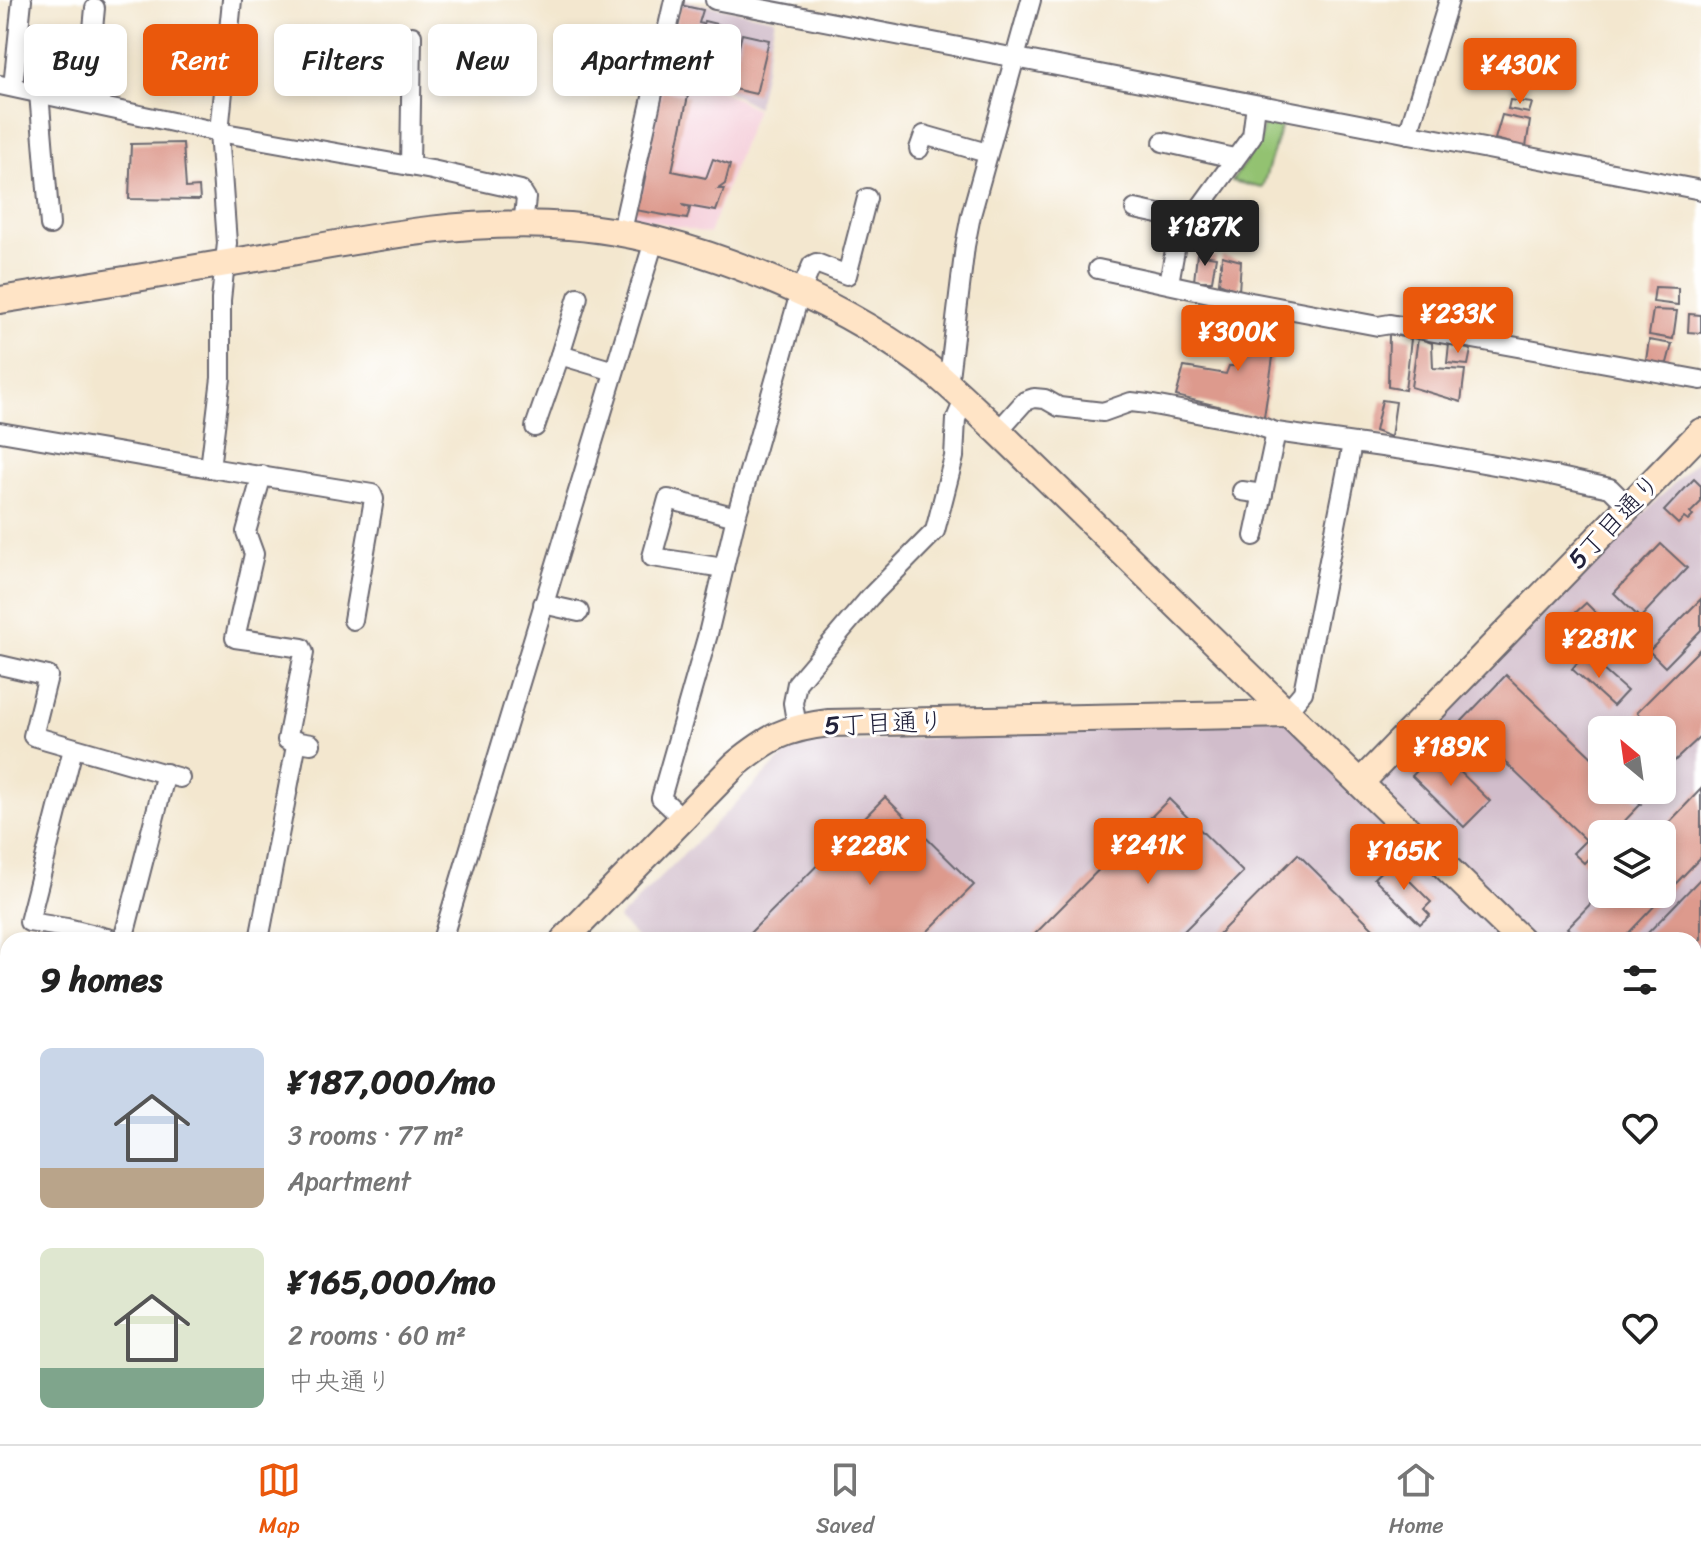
<!DOCTYPE html>
<meta charset="utf-8">
<style>
body{margin:0;font-family:Sriracha,"Klee One",sans-serif;background:#f6f6f6;color:#222;height:100vh;display:flex;flex-direction:column;font-size:30px;white-space:nowrap}
*{box-sizing:border-box;margin:0}
p{font-size:26px;color:#767676}
.icon{flex:none;width:44px;height:44px;fill:none;stroke:currentColor;stroke-width:2;stroke-linecap:round;stroke-linejoin:round}
.map{position:relative;flex:1;overflow:hidden}
.panel{position:absolute;left:0px;top:932px;width:1702px;height:512px;display:flex;flex-direction:column;background:#fff;border-radius:24px 24px 0 0;box-shadow:0 4px 12px #0003}
.panel>*{flex:none}
.top-card{position:absolute;left:24px;top:24px;width:800px;height:72px;display:flex;gap:16px}
.needle{width:52px;rotate:331deg}
.tools{position:absolute;left:1588px;top:716px;display:grid;gap:16px}
.tools a{display:grid;place-items:center;width:88px;height:88px;border-radius:12px;background:#fff;box-shadow:0 4px 12px #0003;font-size:40px}
.price{position:absolute;translate:-50% -68px;padding:0 18px;border-radius:8px;background:#ea580c;color:#fff;font-size:26px;line-height:52px;filter:drop-shadow(0 2px 4px #0008)}
.price::after{content:'';position:absolute;left:50%;top:48px;width:24px;height:18px;margin-left:-12px;background:inherit;clip-path:polygon(0 0,100% 0,50% 100%)}
.price.selected{background:#222;color:#fff}
ul{padding:0;list-style:none}
li{display:flex;align-items:center;gap:24px;height:200px;padding:0 40px}
li span{display:grid;place-items:center;flex:none;width:224px;height:160px;border-radius:12px;color:#555}
li>.icon{margin-inline-start:auto}
span .icon{width:96px;height:96px;fill:#fffc;stroke-width:1}
li b{font-size:34px}
h2{display:flex;justify-content:space-between;align-items:center;height:96px;padding:0 40px;font-size:34px}
.tag{padding:0 28px;border-radius:12px;background:#fff;box-shadow:0 4px 12px #0003;font-size:28px;line-height:72px}
.tag.selected{background:#ea580c;color:#fff}
.menu{display:flex;justify-content:space-around;align-items:center;height:112px;border-top:2px solid #e0e0e0;background:#fff;font-size:22px;color:#767676}
.menu a{display:grid;justify-items:center;gap:4px}
.menu .selected{color:#ea580c}
.map>svg:first-child{display:block}
.built{fill:#f5cfda}
.industrial{fill:#d1bdcb;fill-rule:evenodd}
.green{fill:#93c271;stroke:#5a7256;stroke-width:2}
.building{fill:#dd9a8d}
.lines{fill:none;stroke-linecap:round;stroke-linejoin:round}
.street-casing{stroke:#6b676f;stroke-width:22}
.secondary-casing{stroke:#6b676f;stroke-width:30}
.street{stroke:#fff;stroke-width:18}
.secondary{stroke:#ffe4c6;stroke-width:26}
.labels{text-anchor:middle;stroke-width:6;stroke-linejoin:round;paint-order:stroke}
.street-label{font-size:26px;fill:#22223b;stroke:#fff}
</style>
<div class="map">
<svg width="1701" height="1444" viewBox="0 0 1701 1444">
<rect width="100%" height="100%" fill="#fff"/>
<filter id="ink" filterUnits="userSpaceOnUse"><feTurbulence type="fractalNoise" baseFrequency=".0125" numOctaves="2"/><feDisplacementMap in="SourceGraphic" scale="16" xChannelSelector="R" yChannelSelector="G"/><feConvolveMatrix kernelMatrix="1 2 1 2 8 2 1 2 1" color-interpolation-filters="sRGB"/></filter>
<filter id="wash" filterUnits="userSpaceOnUse"><feTurbulence type="fractalNoise" baseFrequency=".006" numOctaves="4" result="noise"/><feDisplacementMap in="SourceGraphic" scale="32" xChannelSelector="R" yChannelSelector="G"/><feGaussianBlur stdDeviation="1.8" result="paint"/><feColorMatrix in="noise" values="0 0 0 0 0 0 0 0 0 0 0 0 0 0 0 0 0 1.4 0 .05"/><feComposite in="paint" operator="in"/></filter>
<g filter="url(#wash)">
<rect width="100%" height="100%" fill="#f3e7cf"/>
<polygon class="built" points="665,61 756,109 709,234 631,216"/>
<g class="industrial">
<polygon points="682,0 775,19 757,107 727,91 733,56 670,36"/>
<path d="M1701,456V1444H963L971,1436H1694V940H639L618,919L794,746L1290,714L1368,790ZM1602,730H1662V790H1602ZM1602,834H1662V894H1602Z"/>
<polygon points="108,1436 609,1436 617,1444 100,1444"/>
</g>
<g class="green">
<polygon points="1265,115 1284,117 1262,188 1232,181 1260,140"/>
<polygon points="637,1436 966,1436 959,1444 645,1444"/>
</g>
<g id="blocks">
<g class="building">
<polygon points="680,5 703,10 699,23 703,24 704,21 725,26 724,32 736,35 732,50 673,34"/>
<polygon points="742,34 769,40 756,94 729,88"/>
<polygon points="674,40 692,44 688,59 670,54"/>
<polygon points="662,90 688,96 672,171 706,178 713,159 730,165 725,184 718,189 724,189 716,211 682,205 690,208 687,219 635,210 639,192 642,193"/>
<polygon points="1510,100 1532,103 1529,113 1508,109"/>
<polygon points="1502,115 1530,121 1526,147 1495,139"/>
<polygon points="183,143 186,188 199,187 200,200 129,199 131,144"/>
<polygon points="1197,254 1216,257 1212,281 1194,281"/>
<polygon points="1222,256 1241,261 1239,291 1219,283"/>
<polygon points="1655,287 1678,288 1678,305 1653,302"/>
<polygon points="1653,310 1677,311 1673,339 1649,335"/>
<polygon points="1689,314 1701,315 1701,333 1688,332"/>
<polygon points="1249,315 1279,318 1264,417 1176,396 1184,367 1226,374 1229,366 1237,366"/>
<polygon points="1389,334 1411,339 1405,390 1388,387"/>
<polygon points="1418,338 1432,343 1433,368 1465,370 1461,402 1411,387"/>
<polygon points="1649,340 1672,344 1667,363 1645,367"/>
<polygon points="1449,344 1471,350 1468,365 1447,363"/>
<polygon points="1382,400 1396,402 1391,437 1375,431"/>
<polygon points="1694,479 1701,486 1701,502 1690,513 1693,516 1688,521 1684,518 1678,524 1664,511"/>
<polygon points="1661,544 1687,568 1640,618 1614,593"/>
<polygon points="1701,599 1701,630 1665,667 1649,651"/>
<polygon points="1586,603 1601,618 1565,654 1548,638"/>
<polygon points="1701,648 1701,736 1668,767 1662,761 1662,730 1628,730 1640,716 1637,712"/>
<polygon points="1585,654 1627,691 1613,706 1572,669"/>
<polygon points="1506,675 1602,767 1602,790 1626,790 1641,804 1612,834 1602,834 1602,845 1584,863 1573,853 1586,840 1462,721"/>
<polygon points="1438,750 1490,801 1464,827 1412,776"/>
<polygon points="1701,789 1701,857 1622,940 1580,940 1567,928 1602,892 1602,894 1662,894 1662,834 1658,834"/>
<polygon points="885,797 974,885 919,940 743,940"/>
<polygon points="1169,799 1243,872 1175,940 1029,940"/>
<polygon points="1298,854 1377,932 1368,940 1213,940"/>
<polygon points="1391,862 1431,902 1424,909 1430,915 1420,924 1374,878"/>
<polygon points="1701,878 1701,939 1694,946 1694,940 1641,940"/>
<polygon points="1698,1174 1701,1177 1701,1235 1694,1242 1694,1178"/>
<polygon points="1694,1388 1701,1395 1701,1444 1611,1444 1619,1436 1694,1436"/>
<polygon points="164,1436 217,1436 209,1444 163,1444 159,1441"/>
<polygon points="374,1436 459,1436 451,1444 366,1444"/>
<polygon points="1024,1436 1194,1436 1203,1444 1016,1444"/>
<polygon points="1436,1436 1569,1436 1561,1444 1435,1444 1431,1441"/>
</g>
</g>
</g>
<g filter="url(#ink)">
<use href="#blocks" fill-opacity="0" stroke="#6b676f" stroke-width="2"/>
<g class="lines">
<g class="street-casing">
<g id="street">
<polyline points="232,0 219,132 227,243 221,300 221,378 210,468 372,494 374,499 353,620"/>
<polyline points="715,0 1701,190"/>
<polyline points="0,85 219,132 432,170 521,190 526,198 523,225"/>
<polyline points="13,87 22,0"/>
<polyline points="39,93 50,225"/>
<polyline points="86,103 95,8"/>
<polyline points="1408,134 1449,0"/>
<polyline points="1163,142 1234,158"/>
<polyline points="919,149 924,135 987,153"/>
<polyline points="410,166 412,36"/>
<polyline points="1135,209 1181,219 1187,223"/>
<polyline points="621,235 674,0"/>
<polyline points="1098,269 1251,302 1378,326 1390,324 1701,380"/>
<polyline points="1169,283 1177,239 1252,136 1256,105"/>
<polyline points="560,355 578,297"/>
<polyline points="948,386 965,246 971,215 1031,0"/>
<polyline points="535,427 560,355 614,371"/>
<polyline points="998,431 1025,401 1034,398 1045,399 1059,407 1103,412 1131,402 1148,404 1250,423 1276,432"/>
<polyline points="0,432 210,468"/>
<polyline points="262,475 246,532 254,554 235,638 302,648 304,653 287,740 311,744"/>
<polyline points="1242,491 1263,494"/>
<polyline points="1254,536 1276,432 1432,454 1546,474 1610,488 1628,506"/>
<polyline points="724,568 652,557 668,499 736,517"/>
<polyline points="543,604 579,612"/>
<polyline points="0,665 48,676 33,736 180,778"/>
<polyline points="1287,711 1303,692 1352,444"/>
<polyline points="797,727 793,703 797,683 870,597 935,531 954,457 956,419 964,400"/>
<polyline points="73,749 29,922 67,928 115,940"/>
<polyline points="682,818 661,798 708,634 736,517 800,293 812,265 816,263 847,275 867,198"/>
<polyline points="123,940 166,773"/>
<polyline points="259,940 297,741"/>
<polyline points="442,940 654,241"/>
<polyline points="0,1154 8,1127"/>
<polyline points="58,1436 63,1444"/>
</g>
</g>
<g class="secondary-casing">
<g id="secondary">
<path d="M0,300C88,286 175,272 263,257C364,239 465,218 569,226C687,235 832,296 926,366C951,385 974,409 998,431L1521,940"/>
<polyline points="1360,783 1701,432"/>
<path d="M564,940L735,765C769,737 786,728 829,723L1290,714"/>
<polyline points="1694,1083 1701,1076"/>
<polyline points="1694,1109 1701,1116"/>
<polyline points="0,1179 8,1179"/>
<polyline points="613,1436 621,1444"/>
<polyline points="75,1444 83,1436"/>
<polyline points="1346,1444 1354,1436"/>
</g>
</g>
<use href="#street" class="street"/>
<use href="#secondary" class="secondary"/>
</g>
</g>
<g class="labels">
<g class="street-label">
<text transform="translate(1614 521) rotate(-46)" y="9">5丁目通り</text>
<text transform="translate(884 723) rotate(-2)" y="9">5丁目通り</text>
</g>
</g>
</svg>
<div class="tools">
<a><svg class="needle" viewBox="-14 -14 28 28"><path d="M0-13l5 13h-10z" fill="#e53935"/><path d="M0 13l5-13h-10z" fill="#767676"/></svg></a>
<a><svg class="icon" aria-label="layers" viewBox="0 0 24 24"><path d="M12 4l9 5-9 5-9-5zM3 14l9 5 9-5"/></svg></a>
</div>
<b class="price" style="left:1520px;top:106px">¥430K</b>
<b class="price selected" style="left:1205px;top:268px">¥187K</b>
<b class="price" style="left:1458px;top:355px">¥233K</b>
<b class="price" style="left:1238px;top:373px">¥300K</b>
<b class="price" style="left:1599px;top:680px">¥281K</b>
<b class="price" style="left:1451px;top:788px">¥189K</b>
<b class="price" style="left:1148px;top:886px">¥241K</b>
<b class="price" style="left:870px;top:887px">¥228K</b>
<b class="price" style="left:1404px;top:892px">¥165K</b>
<div class="top-card">
<a class="tag">Buy</a>
<a class="tag selected">Rent</a>
<a class="tag">Filters</a>
<a class="tag">New</a>
<a class="tag">Apartment</a>
</div>
<section class="panel">
<h2>9 homes<svg class="icon" aria-label="filters" viewBox="0 0 24 24"><path d="M4 7h16M4 17h16"/><circle cx="9" cy="7" r="2"/><circle cx="15" cy="17" r="2"/></svg></h2>
<ul>
<li><span style="background:linear-gradient(#c9d6e8 75%,#b9a48a 0)"><svg class="icon" aria-label="home" viewBox="0 0 24 24"><path d="M3 11l9-7 9 7M6 9v11h12V9"/></svg></span><div><b>¥187,000/mo</b><p>3 rooms · 77 m²</p><p>Apartment</p></div><svg class="icon" aria-label="heart" viewBox="0 0 24 24"><path d="M12 20l-8-8c-3-5 5-10 8-4 3-6 11-1 8 4z"/></svg></li>
<li><span style="background:linear-gradient(#dfe7d0 75%,#7fa58c 0)"><svg class="icon" aria-label="home" viewBox="0 0 24 24"><path d="M3 11l9-7 9 7M6 9v11h12V9"/></svg></span><div><b>¥165,000/mo</b><p>2 rooms · 60 m²</p><p>中央通り</p></div><svg class="icon" aria-label="heart" viewBox="0 0 24 24"><path d="M12 20l-8-8c-3-5 5-10 8-4 3-6 11-1 8 4z"/></svg></li>
</ul>
</section>
</div>
<nav class="menu">
<a class="selected"><svg class="icon" aria-label="map" viewBox="0 0 24 24"><path d="M3 6l6-2 6 2 6-2v14l-6 2-6-2-6 2zM9 4v14M15 6v14"/></svg>Map</a>
<a><svg class="icon" aria-label="saved" viewBox="0 0 24 24"><path d="M7 4h10v16l-5-4-5 4z"/></svg>Saved</a>
<a><svg class="icon" aria-label="home" viewBox="0 0 24 24"><path d="M3 11l9-7 9 7M6 9v11h12V9"/></svg>Home</a>
</nav>
